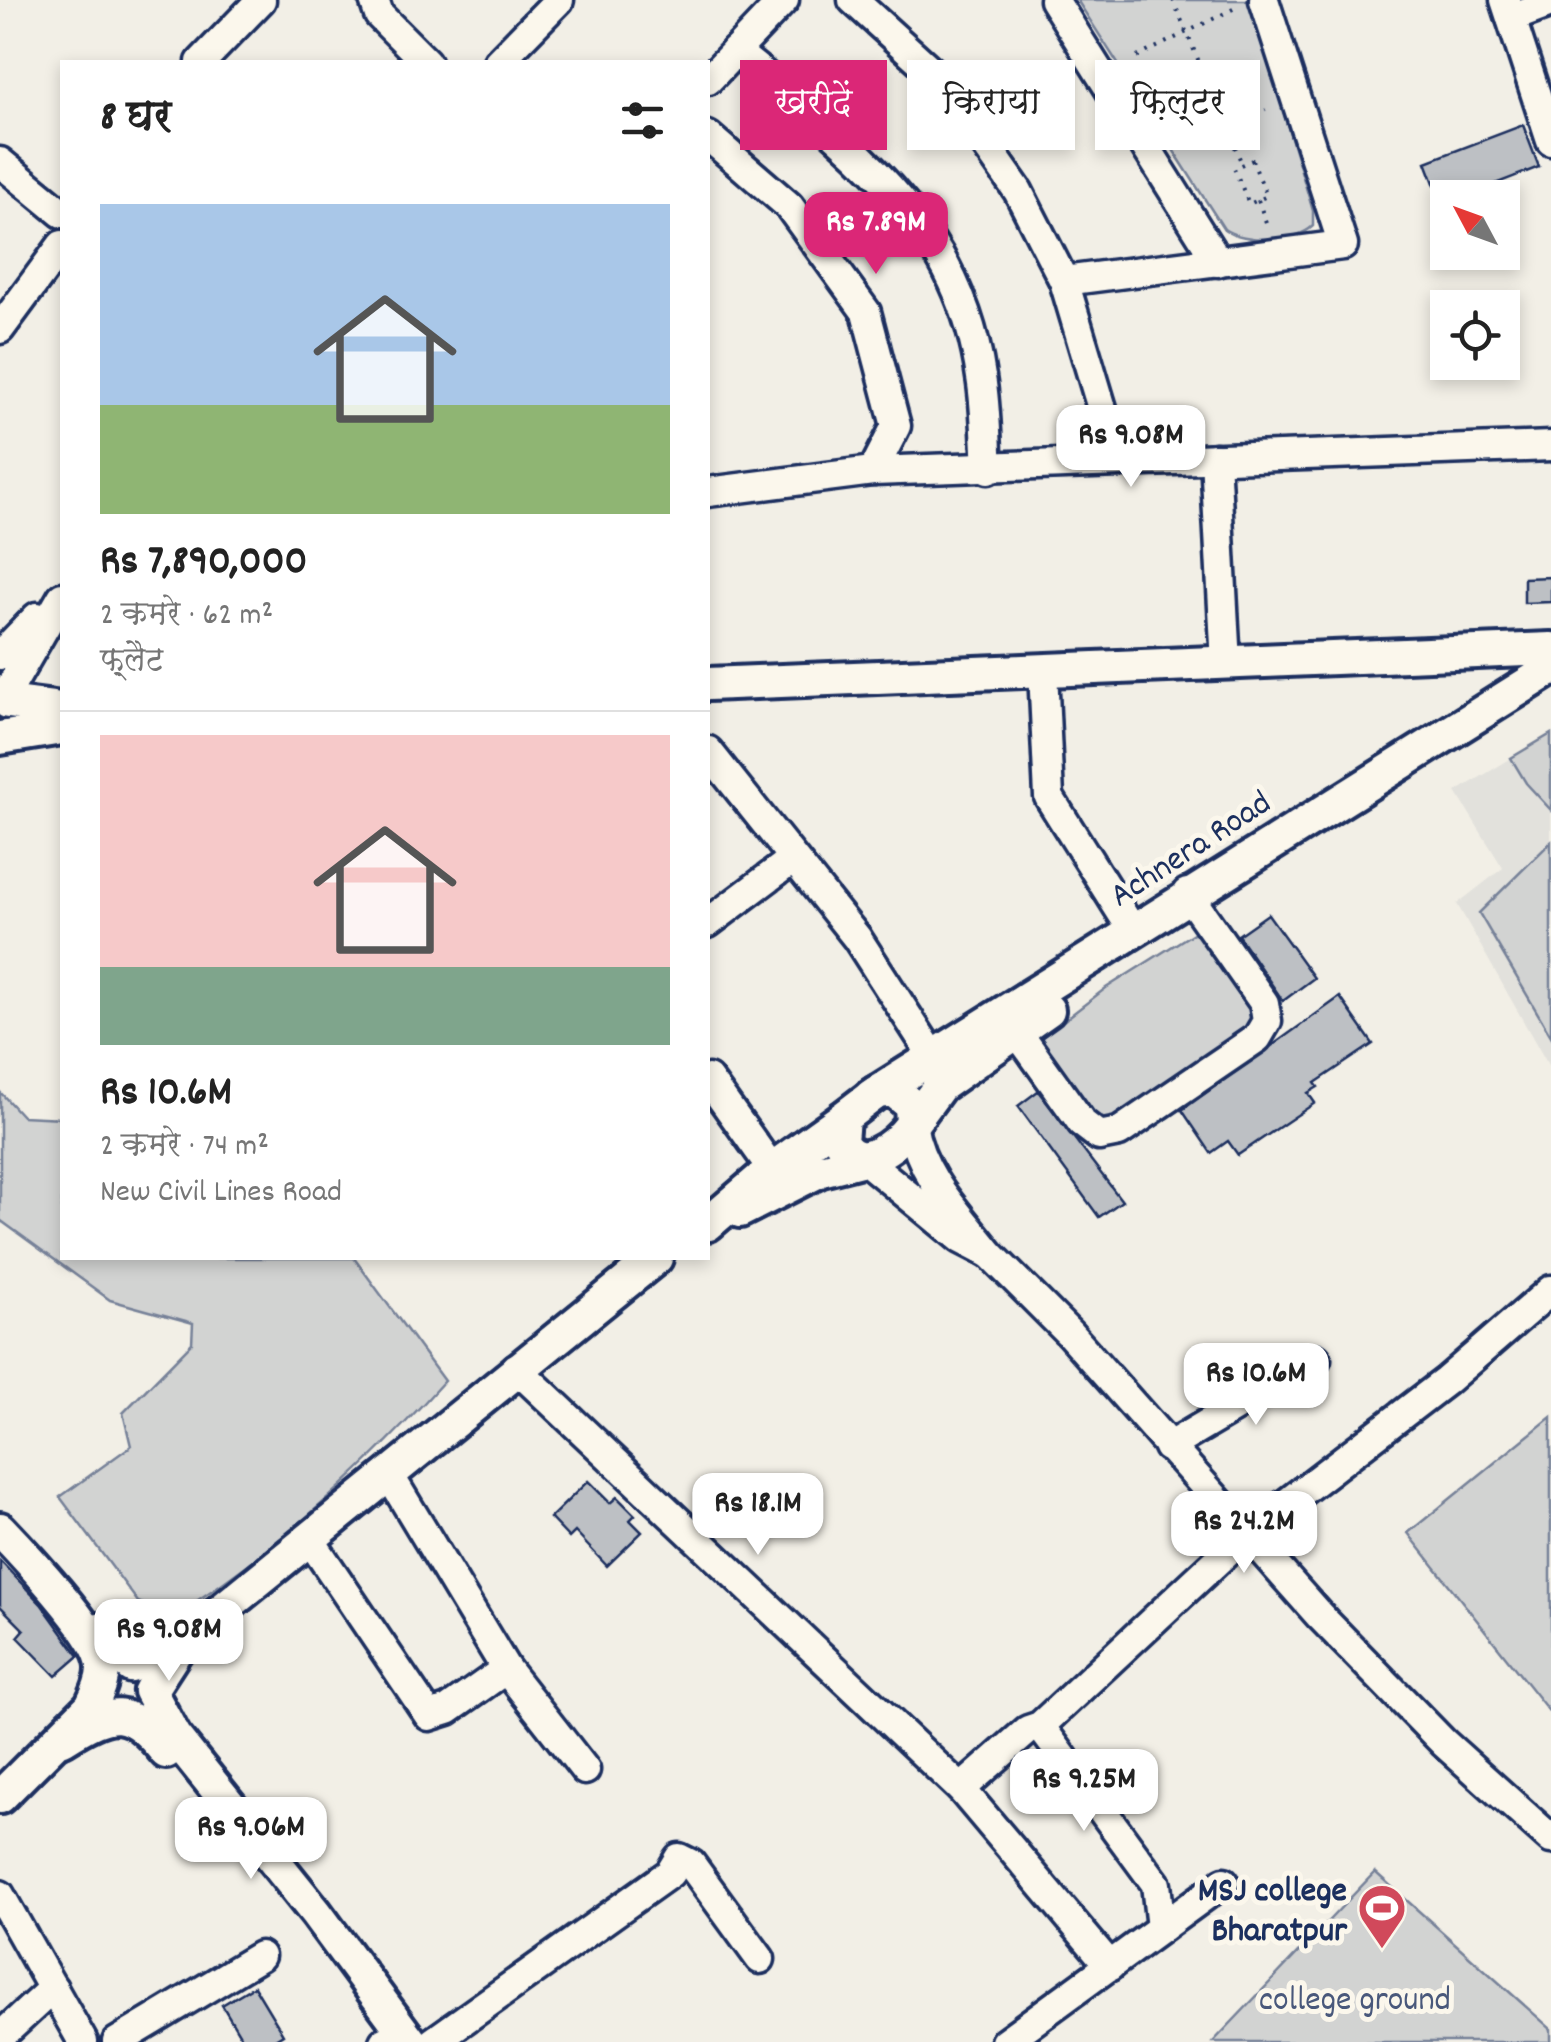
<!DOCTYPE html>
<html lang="hi">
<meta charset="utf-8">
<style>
body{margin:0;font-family:Dekko,"Playpen Sans Deva",sans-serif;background:#f2f2f2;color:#222;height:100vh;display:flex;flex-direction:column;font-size:38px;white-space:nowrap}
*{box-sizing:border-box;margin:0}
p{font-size:32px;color:#767676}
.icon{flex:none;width:55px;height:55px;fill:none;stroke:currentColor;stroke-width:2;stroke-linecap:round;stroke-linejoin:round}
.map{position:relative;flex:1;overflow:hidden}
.drawer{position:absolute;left:60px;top:60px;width:650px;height:1200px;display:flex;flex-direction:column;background:#fff;border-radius:0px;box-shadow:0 5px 15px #0003}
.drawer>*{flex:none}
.top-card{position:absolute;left:740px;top:60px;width:660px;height:90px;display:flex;gap:20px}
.needle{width:65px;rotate:311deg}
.tools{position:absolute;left:1430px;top:180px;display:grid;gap:20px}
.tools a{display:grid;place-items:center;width:90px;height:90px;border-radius:0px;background:#fff;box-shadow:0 5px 15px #0003;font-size:50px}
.price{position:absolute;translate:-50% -85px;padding:0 22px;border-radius:20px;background:#fff;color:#222;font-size:32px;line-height:65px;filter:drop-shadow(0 2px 5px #0008)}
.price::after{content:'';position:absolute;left:50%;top:60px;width:30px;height:22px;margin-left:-15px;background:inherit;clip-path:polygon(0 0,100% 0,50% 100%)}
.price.active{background:#db2777;color:#fff}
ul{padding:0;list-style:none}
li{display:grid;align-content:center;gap:20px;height:530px;padding:0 40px}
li+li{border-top:2px solid #e0e0e0}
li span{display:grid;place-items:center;height:310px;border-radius:0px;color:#555}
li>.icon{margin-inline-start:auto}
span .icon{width:180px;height:180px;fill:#fffc;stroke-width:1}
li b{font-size:42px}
h2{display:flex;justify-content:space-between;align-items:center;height:120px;padding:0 40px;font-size:42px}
.tag{padding:0 35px;border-radius:0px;background:#fff;box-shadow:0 5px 15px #0003;font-size:35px;line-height:90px}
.tag.active{background:#db2777;color:#fff}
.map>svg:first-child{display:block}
.built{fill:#e2e1dc}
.green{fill:#d2d3d2;stroke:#768198;stroke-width:2.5}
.building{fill:#bdc0c4;stroke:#1b2f5e;stroke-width:2.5}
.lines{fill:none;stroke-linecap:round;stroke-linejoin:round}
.minor-casing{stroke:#1b2f5e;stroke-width:35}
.major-casing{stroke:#1b2f5e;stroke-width:40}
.path{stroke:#1b2f5e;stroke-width:4;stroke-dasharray:2.5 8;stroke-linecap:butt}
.minor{stroke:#fbf7ec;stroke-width:28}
.major{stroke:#fbf7ec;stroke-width:32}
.labels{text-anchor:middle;stroke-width:10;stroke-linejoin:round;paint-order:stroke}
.street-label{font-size:35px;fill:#1b2f5e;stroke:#fbf7ec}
.poi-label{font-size:35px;font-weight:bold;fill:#1b2f5e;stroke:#fbf7ec;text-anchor:end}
.park-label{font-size:35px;fill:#49587b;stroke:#fbf7ec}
</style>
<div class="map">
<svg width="1551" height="2042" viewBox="0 0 1551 2042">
<rect width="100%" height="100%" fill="#f2efe6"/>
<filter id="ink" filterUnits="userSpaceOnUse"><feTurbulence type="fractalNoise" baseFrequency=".01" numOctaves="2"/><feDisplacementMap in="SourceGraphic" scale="20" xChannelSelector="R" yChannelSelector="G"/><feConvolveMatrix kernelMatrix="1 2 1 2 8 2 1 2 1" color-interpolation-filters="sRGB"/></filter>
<g filter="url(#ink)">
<polygon class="built" points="1551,734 1551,1070 1457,904 1503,868 1456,792"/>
<g class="green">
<path d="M1077,0H1250L1313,211V226C1295,243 1244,243 1224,229Z"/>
<polygon points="1551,734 1551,810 1526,783 1511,758"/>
<polygon points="1551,842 1551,1036 1479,913"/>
<polygon points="1203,927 1257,1011 1245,1033 1118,1121 1093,1116 1036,1042 1106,988"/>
<path d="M0,1092L22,1116L62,1118V1258H354L444,1381C365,1469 273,1554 172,1617L138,1602L60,1497L131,1446L123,1413L192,1343L193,1323L110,1300L0,1220Z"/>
<polygon points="1551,1417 1551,1714 1408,1533"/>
<polygon points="1375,1872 1551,2029 1551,2042 1213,2042"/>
</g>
<g class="building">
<polygon points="1523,125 1539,167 1459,198 1448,198 1442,204 1426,162"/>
<polygon points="1551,577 1551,602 1524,603 1524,578"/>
<polygon points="1268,914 1314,978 1283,1001 1238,935"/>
<polygon points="1340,997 1373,1044 1315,1083 1318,1087 1308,1093 1315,1103 1238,1155 1228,1141 1211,1153 1182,1110"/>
<polygon points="1038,1091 1122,1201 1099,1217 1018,1106"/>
<polygon points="588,1481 610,1503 617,1497 635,1515 630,1520 642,1532 607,1566 575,1532 569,1538 550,1518"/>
<polygon points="0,1561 42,1605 79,1656 56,1676 18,1637 24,1630 0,1606"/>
<polygon points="254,1986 283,2034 270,2042 244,2042 222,2005"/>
</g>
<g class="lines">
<g class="minor-casing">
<g id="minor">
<polyline points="374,0 379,15 426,62"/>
<polyline points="853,0 940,79 1018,191 1064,281 1118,462"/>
<polyline points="1054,0 1218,262"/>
<polyline points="1505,0 1551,141"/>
<polyline points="1511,18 1551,3"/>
<path d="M735,51C848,144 959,221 981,377C986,407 986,438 988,469"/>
<polyline points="201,62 261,0"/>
<polyline points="498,62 559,0"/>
<polyline points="708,80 784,0"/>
<polyline points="708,136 789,206 866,312 896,426 873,471"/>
<polyline points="0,162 62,213"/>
<polyline points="1064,281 1343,245 1264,0"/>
<polyline points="0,329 62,245"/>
<polyline points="1215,458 1226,664"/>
<polyline points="708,492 873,471 1551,446"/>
<polyline points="0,655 37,617"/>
<polyline points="1043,671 1049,797 1133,931"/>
<polyline points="5,696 62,597"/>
<polyline points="708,751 857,938 933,1056"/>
<polyline points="708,923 793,859"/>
<polyline points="1005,1015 1082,1123 1099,1136 1119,1132 1257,1038 1267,1021 1264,1003 1187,893"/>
<polyline points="708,1079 772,1169"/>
<path d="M864,1159L961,1239L990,1254C958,1213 920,1176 912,1124"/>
<polyline points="990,1254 1070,1334 1319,1615 1444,1743 1551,1839"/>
<polyline points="516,1368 961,1789 1110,1966"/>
<polyline points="1168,1447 1316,1359"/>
<polyline points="388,1473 506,1669 585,1770"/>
<polyline points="309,1538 429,1716 448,1710 506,1669"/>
<polyline points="1040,1726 1156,1884 1161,1928"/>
<polyline points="961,1789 1028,1730 1040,1726 1245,1535 1446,1381 1551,1290"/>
<polyline points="0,1895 83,2042"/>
<polyline points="0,2037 53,1988"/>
<polyline points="117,2042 260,1956"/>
<polyline points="384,2042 388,2040"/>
<polyline points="433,2042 670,1873 679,1858 691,1864 760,1959"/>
<polyline points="1005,2042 1224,1882"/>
</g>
</g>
<g class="major-casing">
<g id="major">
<polyline points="708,684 1551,649"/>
<polyline points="8,702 62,709"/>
<polyline points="0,738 62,728"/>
<path d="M893,1090L911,1105L912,1124C896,1145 860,1176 841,1142L843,1118L877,1092Z"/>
<polyline points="871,1096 1551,669"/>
<polyline points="912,1124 940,1086 1048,1010"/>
<polyline points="740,1211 821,1170 864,1159"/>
<polyline points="708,1224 772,1169 843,1118"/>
<path d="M0,1529C23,1553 96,1631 102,1660C106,1675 98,1692 91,1706L0,1797"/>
<polyline points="98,1630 106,1645 131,1666 177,1645"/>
<path d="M63,1739C112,1708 129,1705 166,1752"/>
<polyline points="411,2042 316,1913 174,1736 150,1691 181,1643 656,1258"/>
</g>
</g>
<g class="path">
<polyline points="1173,0 1223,119"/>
<polyline points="1137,57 1235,8"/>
<circle cx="1227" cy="128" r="10"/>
<polyline points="1237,124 1266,110"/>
<polyline points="1231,137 1242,164"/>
<polyline points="1186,146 1218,132"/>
<polygon points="1252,160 1267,196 1249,204 1234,168"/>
<polyline points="1258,200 1268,228"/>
</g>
<use href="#minor" class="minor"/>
<use href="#major" class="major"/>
</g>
</g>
<defs>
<g id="stadium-pin" transform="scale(2.5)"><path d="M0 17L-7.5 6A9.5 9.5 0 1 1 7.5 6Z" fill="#d1495b" stroke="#fbf7ec"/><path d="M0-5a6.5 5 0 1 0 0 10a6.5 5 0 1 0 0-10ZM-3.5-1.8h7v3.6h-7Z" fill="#fff"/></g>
</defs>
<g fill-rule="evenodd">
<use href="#stadium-pin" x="1382" y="1908"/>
</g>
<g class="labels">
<g class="street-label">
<text transform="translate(1189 847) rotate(-33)" y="12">Achnera Road</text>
</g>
<g class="poi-label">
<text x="1347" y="1900">MSJ college<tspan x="1347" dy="40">Bharatpur</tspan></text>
</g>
<g class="park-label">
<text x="1355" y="2009">college ground</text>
</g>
</g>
</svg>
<div class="tools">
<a><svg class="needle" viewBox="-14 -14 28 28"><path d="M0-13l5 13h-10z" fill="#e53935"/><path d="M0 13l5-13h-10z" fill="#767676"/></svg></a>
<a><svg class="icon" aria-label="locate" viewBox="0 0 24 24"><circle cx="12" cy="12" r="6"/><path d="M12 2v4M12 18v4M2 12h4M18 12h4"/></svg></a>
</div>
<b class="price active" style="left:876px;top:277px">Rs 7.89M</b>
<b class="price" style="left:1131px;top:490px">Rs 9.08M</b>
<b class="price" style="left:1256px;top:1428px">Rs 10.6M</b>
<b class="price" style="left:758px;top:1558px">Rs 18.1M</b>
<b class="price" style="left:1244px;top:1576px">Rs 24.2M</b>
<b class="price" style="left:169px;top:1684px">Rs 9.08M</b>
<b class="price" style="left:1084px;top:1834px">Rs 9.25M</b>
<b class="price" style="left:251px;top:1882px">Rs 9.06M</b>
<div class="top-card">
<a class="tag active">खरीदें</a>
<a class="tag">किराया</a>
<a class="tag">फ़िल्टर</a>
</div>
<section class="drawer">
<h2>8 घर<svg class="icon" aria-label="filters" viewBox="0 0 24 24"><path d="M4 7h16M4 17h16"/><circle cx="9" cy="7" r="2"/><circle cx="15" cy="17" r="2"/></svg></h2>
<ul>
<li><span style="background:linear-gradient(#a9c7e8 65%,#8fb573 0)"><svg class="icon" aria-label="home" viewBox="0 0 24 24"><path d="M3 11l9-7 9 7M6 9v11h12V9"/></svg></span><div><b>Rs 7,890,000</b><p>2 कमरे · 62 m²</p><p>फ़्लैट</p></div></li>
<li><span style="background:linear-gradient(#f6c9c9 75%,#7fa58c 0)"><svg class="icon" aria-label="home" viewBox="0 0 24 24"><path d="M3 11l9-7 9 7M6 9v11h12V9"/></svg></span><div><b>Rs 10.6M</b><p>2 कमरे · 74 m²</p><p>New Civil Lines Road</p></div></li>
</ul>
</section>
</div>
